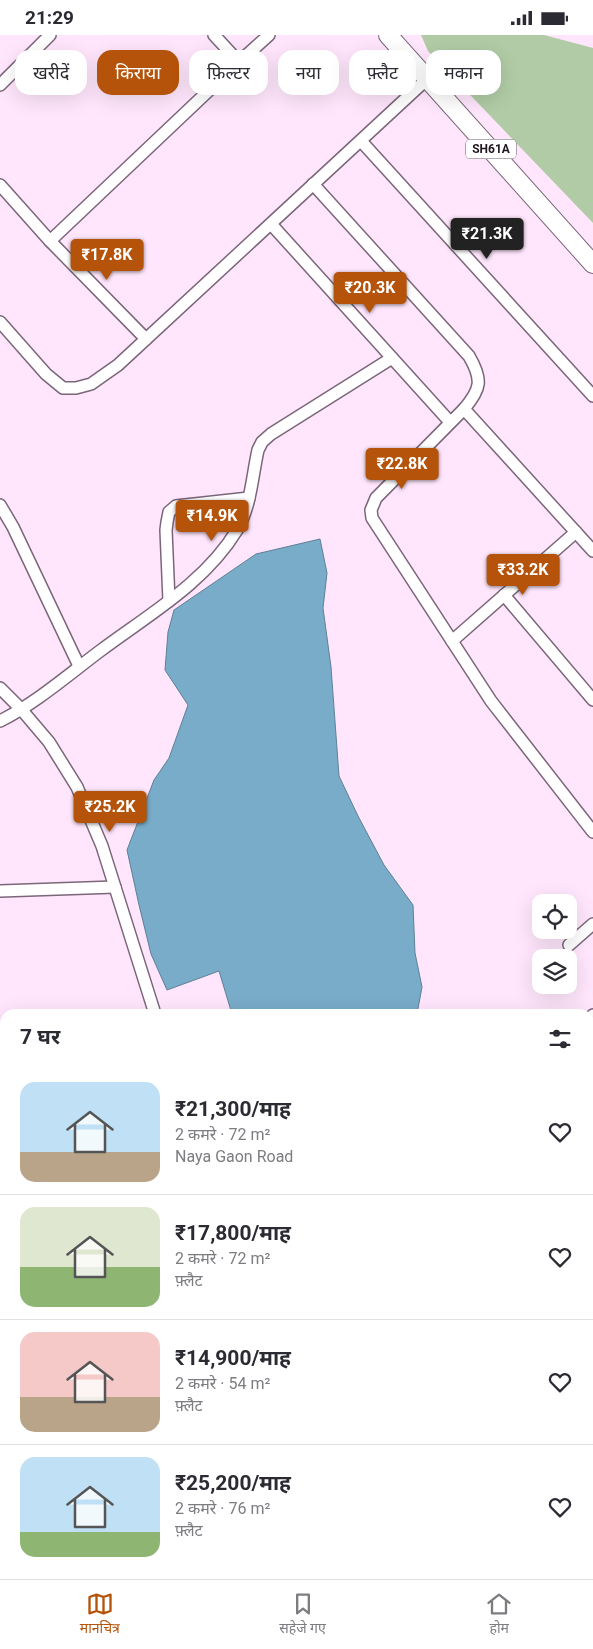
<!DOCTYPE html>
<html lang="hi">
<meta charset="utf-8">
<style>
body{margin:0;font-family:Roboto,"Noto Sans Devanagari",sans-serif;background:#f2f2f3;color:#2b2b33;height:100vh;display:flex;flex-direction:column;font-size:19px;white-space:nowrap}
*{box-sizing:border-box;margin:0}
p{font-size:16px;color:#7c7c81}
.icon{flex:none;width:28px;height:28px;fill:none;stroke:currentColor;stroke-width:2;stroke-linecap:round;stroke-linejoin:round}
.map{position:relative;flex:1;overflow:hidden}
.details{position:absolute;left:0px;top:974px;width:594px;height:571px;display:flex;flex-direction:column;background:#fff;border-radius:15px 15px 0 0;box-shadow:0 5px 20px #0002}
.details>*{flex:none}
.banner{position:absolute;left:15px;top:15px;width:564px;height:45px;display:flex;gap:10px}
.controls{position:absolute;left:532px;top:859px;display:grid;gap:10px}
.controls a{display:grid;place-items:center;width:45px;height:45px;border-radius:10px;background:#fff;box-shadow:0 5px 20px #0002;font-size:25px}
.price{position:absolute;translate:-50% -42px;padding:0 11px;border-radius:5px;background:#b45309;color:#fff;font-size:16px;line-height:32px;filter:drop-shadow(0 1px 2px #0008)}
.price::after{content:'';position:absolute;left:50%;top:30px;width:15px;height:11px;margin-left:-8px;background:inherit;clip-path:polygon(0 0,100% 0,50% 100%)}
.price.active{background:#222;color:#fff}
ul{padding:0;list-style:none}
li{display:flex;align-items:center;gap:15px;height:125px;padding:0 20px}
li+li{border-top:1px solid #e1e1e2}
li span{display:grid;place-items:center;flex:none;width:140px;height:100px;border-radius:15px;color:#555}
li>.icon{margin-inline-start:auto}
span .icon{width:60px;height:60px;fill:#fffc;stroke-width:1}
li b{font-size:21px}
h2{display:flex;justify-content:space-between;align-items:center;height:60px;padding:0 20px;font-size:21px}
.pill{padding:0 18px;border-radius:15px;background:#fff;box-shadow:0 5px 20px #0002;font-size:18px;line-height:45px}
.pill.active{background:#b45309;color:#fff}
.status{display:flex;justify-content:space-between;align-items:center;height:35px;padding:0 25px;background:#fff;direction:ltr}
.status svg{height:14px;fill:currentColor}
.tab-bar{display:flex;justify-content:space-around;align-items:center;height:70px;border-top:1px solid #e1e1e2;background:#fff;font-size:14px;color:#7c7c81}
.tab-bar a{display:grid;justify-items:center;gap:2px}
.tab-bar .active{color:#b45309}
.map>svg:first-child{display:block}
.green{fill:#b0cba5}
.water{fill:#79acc9;stroke:#5e8096}
.lines{fill:none;stroke-linecap:round;stroke-linejoin:round}
.lane-casing{stroke:#7b6679;stroke-width:8}
.street-casing{stroke:#7b6679;stroke-width:14}
.primary-casing{stroke:#7b6679;stroke-width:20}
.lane{stroke:#fff;stroke-width:5.5}
.street{stroke:#fff;stroke-width:11}
.primary{stroke:#fff;stroke-width:18}
.labels{text-anchor:middle;stroke-width:5;stroke-linejoin:round;paint-order:stroke}
.shield{fill:#fff;stroke:#635d63;stroke-width:1}
.shield-label{font-size:12px;font-weight:bold;fill:#201820}
</style>
<div class="status"><b>21:29</b><svg viewBox="0 0 49 12"><path d="M0 12V9h3v3zM5 12V6h3v6zM10 12V3h3v9zM15 12V0h3v12zM26 1h20v11H26zM47 4h2v5h-2z"/></svg></div>
<div class="map">
<svg width="593" height="1544" viewBox="0 0 593 1544">
<rect width="100%" height="100%" fill="#ffe6fc"/>
<polygon class="green" points="421,0 544,0 593,13 593,188 428,16"/>
<polygon class="water" points="320,504 327,538 323,573 331,632 339,741 358,781 384,830 413,870 415,918 422,952 417,979 232,979 219,936 167,955 151,919 139,870 127,815 154,745 169,723 188,670 165,635 168,597 174,575 256,519"/>
<g class="lines">
<g class="lane-casing">
<g id="lane">
<polyline points="589,1174 593,1177"/>
<polyline points="589,1230 593,1228"/>
</g>
</g>
<g class="street-casing">
<g id="street">
<polyline points="214,0 239,27"/>
<polyline points="0,50 50,0"/>
<polyline points="361,106 593,361"/>
<path d="M313,149L469,321C483,345 481,354 464,374L376,463L371,475L372,483L491,666L593,797"/>
<polyline points="0,150 50,206 239,27 269,0"/>
<polyline points="271,189 450,387"/>
<polyline points="50,206 146,304"/>
<polyline points="0,287 46,339 63,353 76,353 91,349 118,330 427,44"/>
<polyline points="464,374 593,516"/>
<polyline points="0,470 13,492 79,631"/>
<polyline points="504,560 593,665"/>
<polyline points="169,566 166,495 167,487 169,477 176,471 249,463"/>
<polyline points="452,606 576,497"/>
<polyline points="0,653 21,674 49,707 77,752 102,811 155,979"/>
<path d="M0,686C36,668 68,640 100,616C148,580 205,548 237,495C251,471 252,442 258,415L262,407L271,399L392,323"/>
<polyline points="0,856 115,852"/>
<polyline points="569,910 593,889"/>
<polyline points="589,984 593,980"/>
<polyline points="0,1049 5,1049"/>
<polyline points="0,1121 5,1123"/>
<polyline points="0,1231 5,1230"/>
<polyline points="589,1273 593,1270"/>
<polyline points="589,1390 593,1387"/>
<polyline points="589,1400 593,1410"/>
<polyline points="0,1403 5,1399"/>
<polyline points="589,1431 593,1429"/>
<polyline points="0,1438 5,1442"/>
<polyline points="589,1510 593,1507"/>
<polyline points="31,1544 37,1540"/>
<polyline points="122,1544 132,1540"/>
<polyline points="401,1544 408,1540"/>
<polyline points="530,1544 537,1540"/>
</g>
</g>
<g class="primary-casing">
<polyline id="primary" points="388,0 593,229"/>
</g>
<use href="#lane" class="lane"/>
<use href="#street" class="street"/>
<use href="#primary" class="primary"/>
</g>
<g class="labels">
<rect class="shield" x="466" y="104.5" width="50" height="19" rx="4"/>
<g class="shield-label">
<text x="491" y="118">SH61A</text>
</g>
</g>
</svg>
<div class="controls">
<a><svg class="icon" aria-label="locate" viewBox="0 0 24 24"><circle cx="12" cy="12" r="6"/><path d="M12 2v4M12 18v4M2 12h4M18 12h4"/></svg></a>
<a><svg class="icon" aria-label="layers" viewBox="0 0 24 24"><path d="M12 4l9 5-9 5-9-5zM3 14l9 5 9-5"/></svg></a>
</div>
<b class="price active" style="left:487px;top:225px">₹21.3K</b>
<b class="price" style="left:107px;top:246px">₹17.8K</b>
<b class="price" style="left:370px;top:279px">₹20.3K</b>
<b class="price" style="left:402px;top:455px">₹22.8K</b>
<b class="price" style="left:212px;top:507px">₹14.9K</b>
<b class="price" style="left:523px;top:561px">₹33.2K</b>
<b class="price" style="left:110px;top:798px">₹25.2K</b>
<div class="banner">
<a class="pill">खरीदें</a>
<a class="pill active">किराया</a>
<a class="pill">फ़िल्टर</a>
<a class="pill">नया</a>
<a class="pill">फ़्लैट</a>
<a class="pill">मकान</a>
</div>
<section class="details">
<h2>7 घर<svg class="icon" aria-label="filters" viewBox="0 0 24 24"><path d="M4 7h16M4 17h16"/><circle cx="9" cy="7" r="2"/><circle cx="15" cy="17" r="2"/></svg></h2>
<ul>
<li><span style="background:linear-gradient(#bfe0f5 70%,#b9a48a 0)"><svg class="icon" aria-label="home" viewBox="0 0 24 24"><path d="M3 11l9-7 9 7M6 9v11h12V9"/></svg></span><div><b>₹21,300/माह</b><p>2 कमरे · 72 m²</p><p>Naya Gaon Road</p></div><svg class="icon" aria-label="heart" viewBox="0 0 24 24"><path d="M12 20l-8-8c-3-5 5-10 8-4 3-6 11-1 8 4z"/></svg></li>
<li><span style="background:linear-gradient(#dfe7d0 60%,#8fb573 0)"><svg class="icon" aria-label="home" viewBox="0 0 24 24"><path d="M3 11l9-7 9 7M6 9v11h12V9"/></svg></span><div><b>₹17,800/माह</b><p>2 कमरे · 72 m²</p><p>फ़्लैट</p></div><svg class="icon" aria-label="heart" viewBox="0 0 24 24"><path d="M12 20l-8-8c-3-5 5-10 8-4 3-6 11-1 8 4z"/></svg></li>
<li><span style="background:linear-gradient(#f6c9c9 65%,#b9a48a 0)"><svg class="icon" aria-label="home" viewBox="0 0 24 24"><path d="M3 11l9-7 9 7M6 9v11h12V9"/></svg></span><div><b>₹14,900/माह</b><p>2 कमरे · 54 m²</p><p>फ़्लैट</p></div><svg class="icon" aria-label="heart" viewBox="0 0 24 24"><path d="M12 20l-8-8c-3-5 5-10 8-4 3-6 11-1 8 4z"/></svg></li>
<li><span style="background:linear-gradient(#bfe0f5 75%,#8fb573 0)"><svg class="icon" aria-label="home" viewBox="0 0 24 24"><path d="M3 11l9-7 9 7M6 9v11h12V9"/></svg></span><div><b>₹25,200/माह</b><p>2 कमरे · 76 m²</p><p>फ़्लैट</p></div><svg class="icon" aria-label="heart" viewBox="0 0 24 24"><path d="M12 20l-8-8c-3-5 5-10 8-4 3-6 11-1 8 4z"/></svg></li>
</ul>
</section>
</div>
<nav class="tab-bar">
<a class="active"><svg class="icon" aria-label="map" viewBox="0 0 24 24"><path d="M3 6l6-2 6 2 6-2v14l-6 2-6-2-6 2zM9 4v14M15 6v14"/></svg>मानचित्र</a>
<a><svg class="icon" aria-label="saved" viewBox="0 0 24 24"><path d="M7 4h10v16l-5-4-5 4z"/></svg>सहेजे गए</a>
<a><svg class="icon" aria-label="home" viewBox="0 0 24 24"><path d="M3 11l9-7 9 7M6 9v11h12V9"/></svg>होम</a>
</nav>
